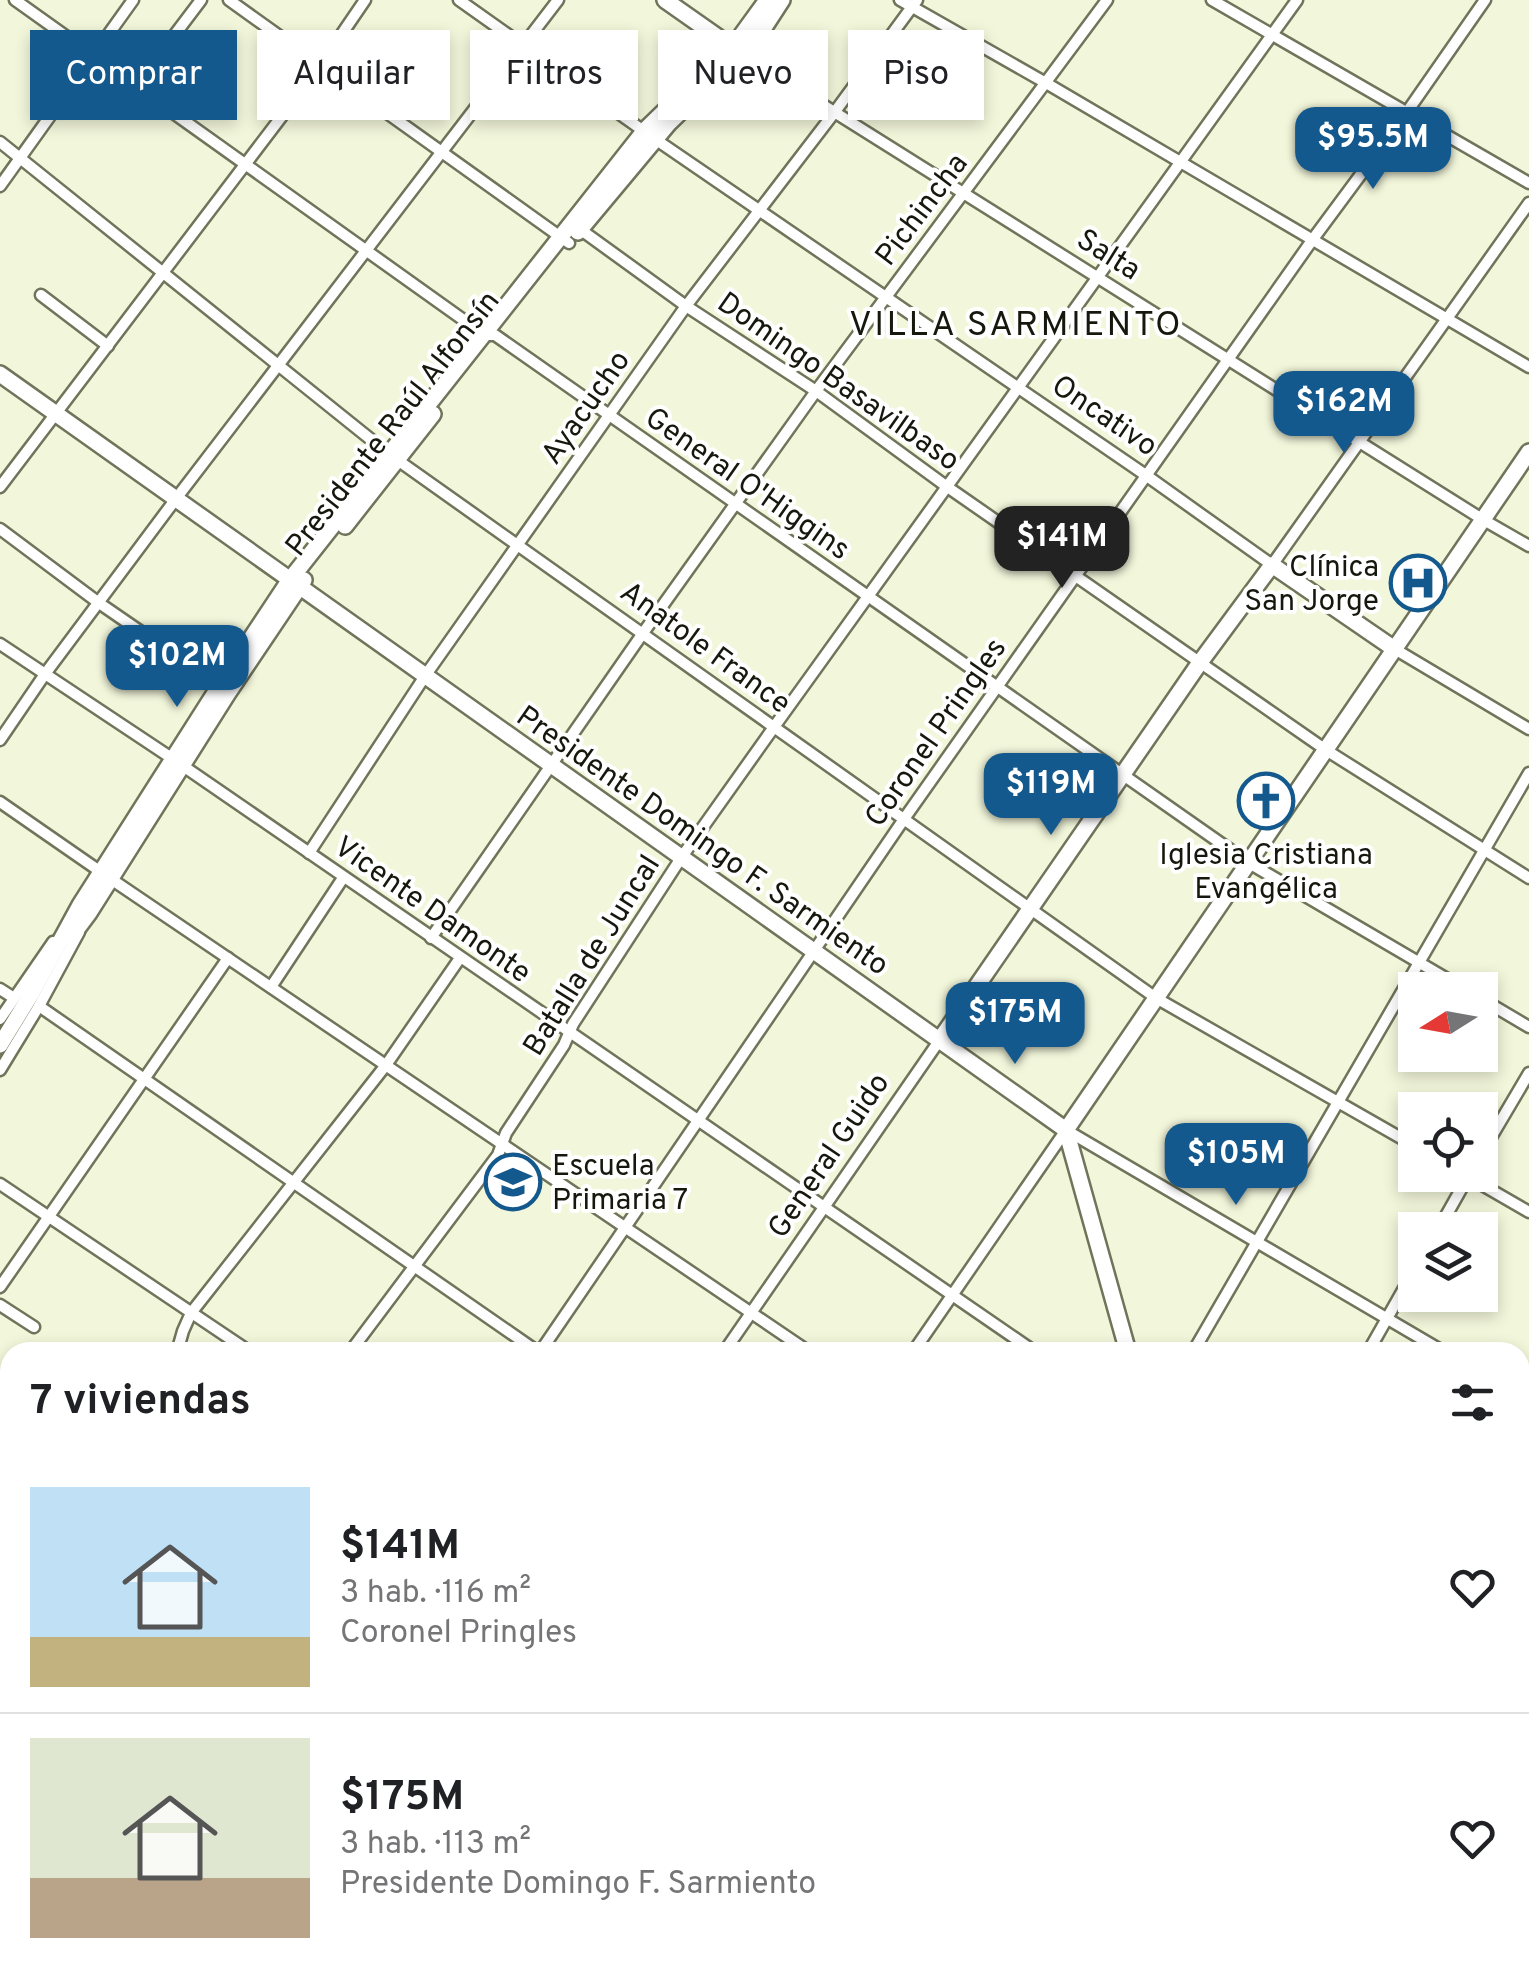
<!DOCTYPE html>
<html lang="es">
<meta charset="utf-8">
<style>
body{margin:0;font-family:Overpass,sans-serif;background:#f6f6f6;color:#202124;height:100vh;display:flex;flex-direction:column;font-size:38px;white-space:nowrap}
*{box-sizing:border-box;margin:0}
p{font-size:32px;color:#757577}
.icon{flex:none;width:55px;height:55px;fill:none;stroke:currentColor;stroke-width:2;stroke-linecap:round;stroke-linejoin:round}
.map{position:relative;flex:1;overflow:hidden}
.panel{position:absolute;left:0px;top:1342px;width:1530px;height:642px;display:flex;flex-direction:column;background:#fff;border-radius:30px 30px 0 0;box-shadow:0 5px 15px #0003}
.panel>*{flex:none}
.hud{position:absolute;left:30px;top:30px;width:1000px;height:90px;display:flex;gap:20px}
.needle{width:65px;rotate:259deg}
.controls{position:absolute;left:1398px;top:972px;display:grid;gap:20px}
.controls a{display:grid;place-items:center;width:100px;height:100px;border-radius:0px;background:#fff;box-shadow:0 5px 15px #0003;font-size:50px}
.price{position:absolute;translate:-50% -85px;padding:0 22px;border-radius:20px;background:#14598e;color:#fff;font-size:32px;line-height:65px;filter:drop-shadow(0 2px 5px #0008)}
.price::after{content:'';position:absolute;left:50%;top:60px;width:30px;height:22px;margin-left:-15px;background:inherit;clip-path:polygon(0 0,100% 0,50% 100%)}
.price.active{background:#222;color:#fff}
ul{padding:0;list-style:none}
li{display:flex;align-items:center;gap:30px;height:250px;padding:0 30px}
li+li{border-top:2px solid #e0e0e0}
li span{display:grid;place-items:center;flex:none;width:280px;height:200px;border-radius:0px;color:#555}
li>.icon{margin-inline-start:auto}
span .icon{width:120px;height:120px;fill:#fffc;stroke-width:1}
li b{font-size:42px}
h2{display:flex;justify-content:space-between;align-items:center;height:120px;padding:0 30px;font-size:42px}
.tag{padding:0 35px;border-radius:0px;background:#fff;box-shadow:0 5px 15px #0003;font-size:35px;line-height:90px}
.tag.active{background:#14598e;color:#fff}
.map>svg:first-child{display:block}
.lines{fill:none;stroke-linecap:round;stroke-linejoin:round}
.street-casing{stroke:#70745b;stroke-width:15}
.secondary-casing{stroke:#70745b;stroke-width:20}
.primary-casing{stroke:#70745b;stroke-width:22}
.street{stroke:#fff;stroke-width:10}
.secondary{stroke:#fff;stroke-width:15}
.primary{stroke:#fff;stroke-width:18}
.rail-casing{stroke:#36382b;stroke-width:6}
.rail{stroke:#fff;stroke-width:2.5;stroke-dasharray:8;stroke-linecap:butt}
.labels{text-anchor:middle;stroke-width:8;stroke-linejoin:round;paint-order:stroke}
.street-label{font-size:30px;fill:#16180e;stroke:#fff}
.poi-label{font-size:30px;fill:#16180e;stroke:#fff;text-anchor:end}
.quarter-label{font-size:35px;letter-spacing:2.5px;fill:#16180e;stroke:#fff}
</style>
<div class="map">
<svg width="1529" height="1984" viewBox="0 0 1529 1984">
<rect width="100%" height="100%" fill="#f2f6da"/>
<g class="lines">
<g class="street-casing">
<g id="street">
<polyline points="15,0 465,321 484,335 495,335 1249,863 1466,990"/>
<polyline points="229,0 569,243"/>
<polyline points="459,0 655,139 1147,476 1272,565 1529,203"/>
<polyline points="900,0 1046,83 1529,367"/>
<polyline points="1212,0 1529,183"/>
<polyline points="742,54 1482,519 1529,546"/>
<polyline points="136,86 201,0"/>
<polyline points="0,142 389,454 1156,998 1415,1146"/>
<polyline points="0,186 133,0"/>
<polyline points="577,227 686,306 816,391 946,486 1326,750 1529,878"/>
<polyline points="41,295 108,346"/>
<polyline points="0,487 320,66 365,0"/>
<polyline points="0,529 99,603 224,689"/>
<polyline points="0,644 173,759 1035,1352"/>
<polyline points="1393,648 1529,729"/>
<polyline points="0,740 45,674 175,500 558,0"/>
<polyline points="0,802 101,872"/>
<polyline points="309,853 425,676 686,306 834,113 917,0"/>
<polyline points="111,879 809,1352"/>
<polyline points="431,938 643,633 816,391 1107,0"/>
<polyline points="271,987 343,878"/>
<polyline points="0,989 14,998"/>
<polyline points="1480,998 1529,1027"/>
<polyline points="39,1006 538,1352"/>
<polyline points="0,1019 53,942"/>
<polyline points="0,1070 39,1006 79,932"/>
<polyline points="1480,1156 1529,1073"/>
<polyline points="1465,1175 1529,1212"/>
<polyline points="0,1184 250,1352"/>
<polyline points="1438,1230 1469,1175"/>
<polyline points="0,1287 228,958"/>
<polyline points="0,1305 34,1327"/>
<polyline points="177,1352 183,1331 191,1313 386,1065 460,958"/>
<polyline points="350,1352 498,1155 506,1133 564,1045 573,1024 681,858 774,727 1297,0"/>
<polyline points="540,1352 904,819 1313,239 1407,112 1485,0"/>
<polyline points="724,1352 939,1041"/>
<polyline points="913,1352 1066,1130 1444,1352"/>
<polyline points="1193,1352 1529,773"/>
<polyline points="1368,1352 1415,1269"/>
<polyline points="1520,1387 1529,1372"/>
<polyline points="1520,1397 1529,1402"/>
<polyline points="0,1425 10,1426"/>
<polyline points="0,1526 10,1527"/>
<polyline points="1520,1601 1529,1599"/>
<polyline points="0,1613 10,1538"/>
<polyline points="0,1661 10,1662"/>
<polyline points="0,1795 10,1796"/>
<polyline points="1520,1865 1529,1903"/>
<polyline points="1520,1931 1529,1929"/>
<polyline points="755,1975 757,1984"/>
<polyline points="908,1975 910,1984"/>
<polyline points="1062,1975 1064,1984"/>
<polyline points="1226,1975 1228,1984"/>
<polyline points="1411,1975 1413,1984"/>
<polyline points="77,1984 79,1975"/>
<polyline points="485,1984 491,1975"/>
<polyline points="1292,1984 1330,1975"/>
</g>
</g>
<g class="secondary-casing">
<g id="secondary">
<polyline points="665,0 739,52"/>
<polyline points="578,232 669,123 758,37 782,0"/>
<polyline points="0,374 1066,1130"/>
<polyline points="345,526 433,414"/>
<polyline points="71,937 89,913 228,693 304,580"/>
<polyline points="939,1041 1201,661 1272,565 1393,648"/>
<polyline points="0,1045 32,993 80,905 220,685 289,581 645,130 738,40 767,0"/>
<polyline points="1066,1130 1529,452"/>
<polyline points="1066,1130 1128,1352"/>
<polyline points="1520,1528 1529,1529"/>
</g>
</g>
<g class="primary-casing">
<g id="primary">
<polyline points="1520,1760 1529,1758"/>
<polyline points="1520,1776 1529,1774"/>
<polyline points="0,1935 10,1937"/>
<polyline points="0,1951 10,1952"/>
<polyline points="167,1975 230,1984"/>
<polyline points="278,1975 341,1984"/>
<polyline points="530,1984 567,1975"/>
<polyline points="591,1984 629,1975"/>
</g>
</g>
<use href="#street" class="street"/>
<use href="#secondary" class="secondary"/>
<use href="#primary" class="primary"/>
<g class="rail-casing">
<g id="rail">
<polyline points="0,1397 10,1398"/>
<polyline points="0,1414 10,1415"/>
<polyline points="1520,1550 1529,1550"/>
<polyline points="1520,1571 1529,1572"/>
</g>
</g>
<use href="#rail" class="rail"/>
</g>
<defs>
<g id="hospital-ring" transform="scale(2.875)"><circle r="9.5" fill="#fff" stroke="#14598e" stroke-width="1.5"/><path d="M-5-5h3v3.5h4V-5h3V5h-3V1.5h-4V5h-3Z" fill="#14598e"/></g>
<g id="church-ring" transform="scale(2.875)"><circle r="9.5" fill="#fff" stroke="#14598e" stroke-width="1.5"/><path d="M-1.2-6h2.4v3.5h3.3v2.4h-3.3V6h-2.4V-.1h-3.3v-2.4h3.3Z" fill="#14598e"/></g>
<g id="school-ring" transform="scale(2.875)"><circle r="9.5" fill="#fff" stroke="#14598e" stroke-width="1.5"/><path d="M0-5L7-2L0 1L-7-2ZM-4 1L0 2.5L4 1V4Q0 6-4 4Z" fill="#14598e"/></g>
</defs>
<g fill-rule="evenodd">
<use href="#hospital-ring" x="1418" y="583"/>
<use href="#church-ring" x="1266" y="801"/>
<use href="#school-ring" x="513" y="1182"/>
</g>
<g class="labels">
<g class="street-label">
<text transform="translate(921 209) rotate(-53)" y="10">Pichincha</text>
<text transform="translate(1109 254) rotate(32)" y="10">Salta</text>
<text transform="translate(839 381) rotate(35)" y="10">Domingo Basavilbaso</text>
<text transform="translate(585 407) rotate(-55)" y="10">Ayacucho</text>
<text transform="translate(1105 415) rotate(34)" y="10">Oncativo</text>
<text transform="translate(392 423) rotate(-52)" y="10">Presidente Raúl Alfonsín</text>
<text transform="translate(748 483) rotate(35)" y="10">General O'Higgins</text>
<text transform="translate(706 647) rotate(36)" y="10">Anatole France</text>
<text transform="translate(935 732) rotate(-55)" y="10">Coronel Pringles</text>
<text transform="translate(703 840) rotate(35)" y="10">Presidente Domingo F. Sarmiento</text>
<text transform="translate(433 909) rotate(35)" y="10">Vicente Damonte</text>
<text transform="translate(591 955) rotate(-58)" y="10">Batalla de Juncal</text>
<text transform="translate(828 1155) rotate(-56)" y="10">General Guido</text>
</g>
<g class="poi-label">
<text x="1379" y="576">Clínica<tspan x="1379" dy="34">San Jorge</tspan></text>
<text x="1266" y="864" text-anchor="middle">Iglesia Cristiana<tspan x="1266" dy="34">Evangélica</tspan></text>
<text x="552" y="1175" text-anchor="start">Escuela<tspan x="552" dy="34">Primaria 7</tspan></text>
</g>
<g class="quarter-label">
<text x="1016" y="335">VILLA SARMIENTO</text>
</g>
</g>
</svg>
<div class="controls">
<a><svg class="needle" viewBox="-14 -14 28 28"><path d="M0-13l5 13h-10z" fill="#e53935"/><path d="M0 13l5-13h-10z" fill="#757577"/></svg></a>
<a><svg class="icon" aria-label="locate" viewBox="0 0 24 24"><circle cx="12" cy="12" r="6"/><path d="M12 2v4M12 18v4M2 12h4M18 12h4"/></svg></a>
<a><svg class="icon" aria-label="layers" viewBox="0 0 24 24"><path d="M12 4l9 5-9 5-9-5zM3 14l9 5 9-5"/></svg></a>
</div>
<b class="price" style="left:1373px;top:192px">$95.5M</b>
<b class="price" style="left:1344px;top:456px">$162M</b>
<b class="price active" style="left:1062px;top:591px">$141M</b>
<b class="price" style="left:177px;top:710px">$102M</b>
<b class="price" style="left:1051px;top:838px">$119M</b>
<b class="price" style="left:1015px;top:1067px">$175M</b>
<b class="price" style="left:1236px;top:1208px">$105M</b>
<div class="hud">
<a class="tag active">Comprar</a>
<a class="tag">Alquilar</a>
<a class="tag">Filtros</a>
<a class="tag">Nuevo</a>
<a class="tag">Piso</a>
</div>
<section class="panel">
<h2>7 viviendas<svg class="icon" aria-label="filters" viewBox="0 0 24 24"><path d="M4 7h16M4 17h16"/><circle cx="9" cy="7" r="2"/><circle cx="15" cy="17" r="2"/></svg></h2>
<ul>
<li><span style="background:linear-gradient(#bfe0f5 75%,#c2b280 0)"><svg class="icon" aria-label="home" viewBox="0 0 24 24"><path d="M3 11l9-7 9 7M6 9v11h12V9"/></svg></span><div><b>$141M</b><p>3 hab. · 116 m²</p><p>Coronel Pringles</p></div><svg class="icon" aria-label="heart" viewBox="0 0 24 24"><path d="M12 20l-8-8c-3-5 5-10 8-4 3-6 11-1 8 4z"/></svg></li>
<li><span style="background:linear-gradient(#dfe7d0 70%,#b9a48a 0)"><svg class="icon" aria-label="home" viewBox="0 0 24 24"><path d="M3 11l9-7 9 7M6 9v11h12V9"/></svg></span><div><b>$175M</b><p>3 hab. · 113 m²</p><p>Presidente Domingo F. Sarmiento</p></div><svg class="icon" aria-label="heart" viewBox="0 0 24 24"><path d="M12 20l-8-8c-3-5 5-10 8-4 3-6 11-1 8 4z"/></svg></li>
</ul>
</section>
</div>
